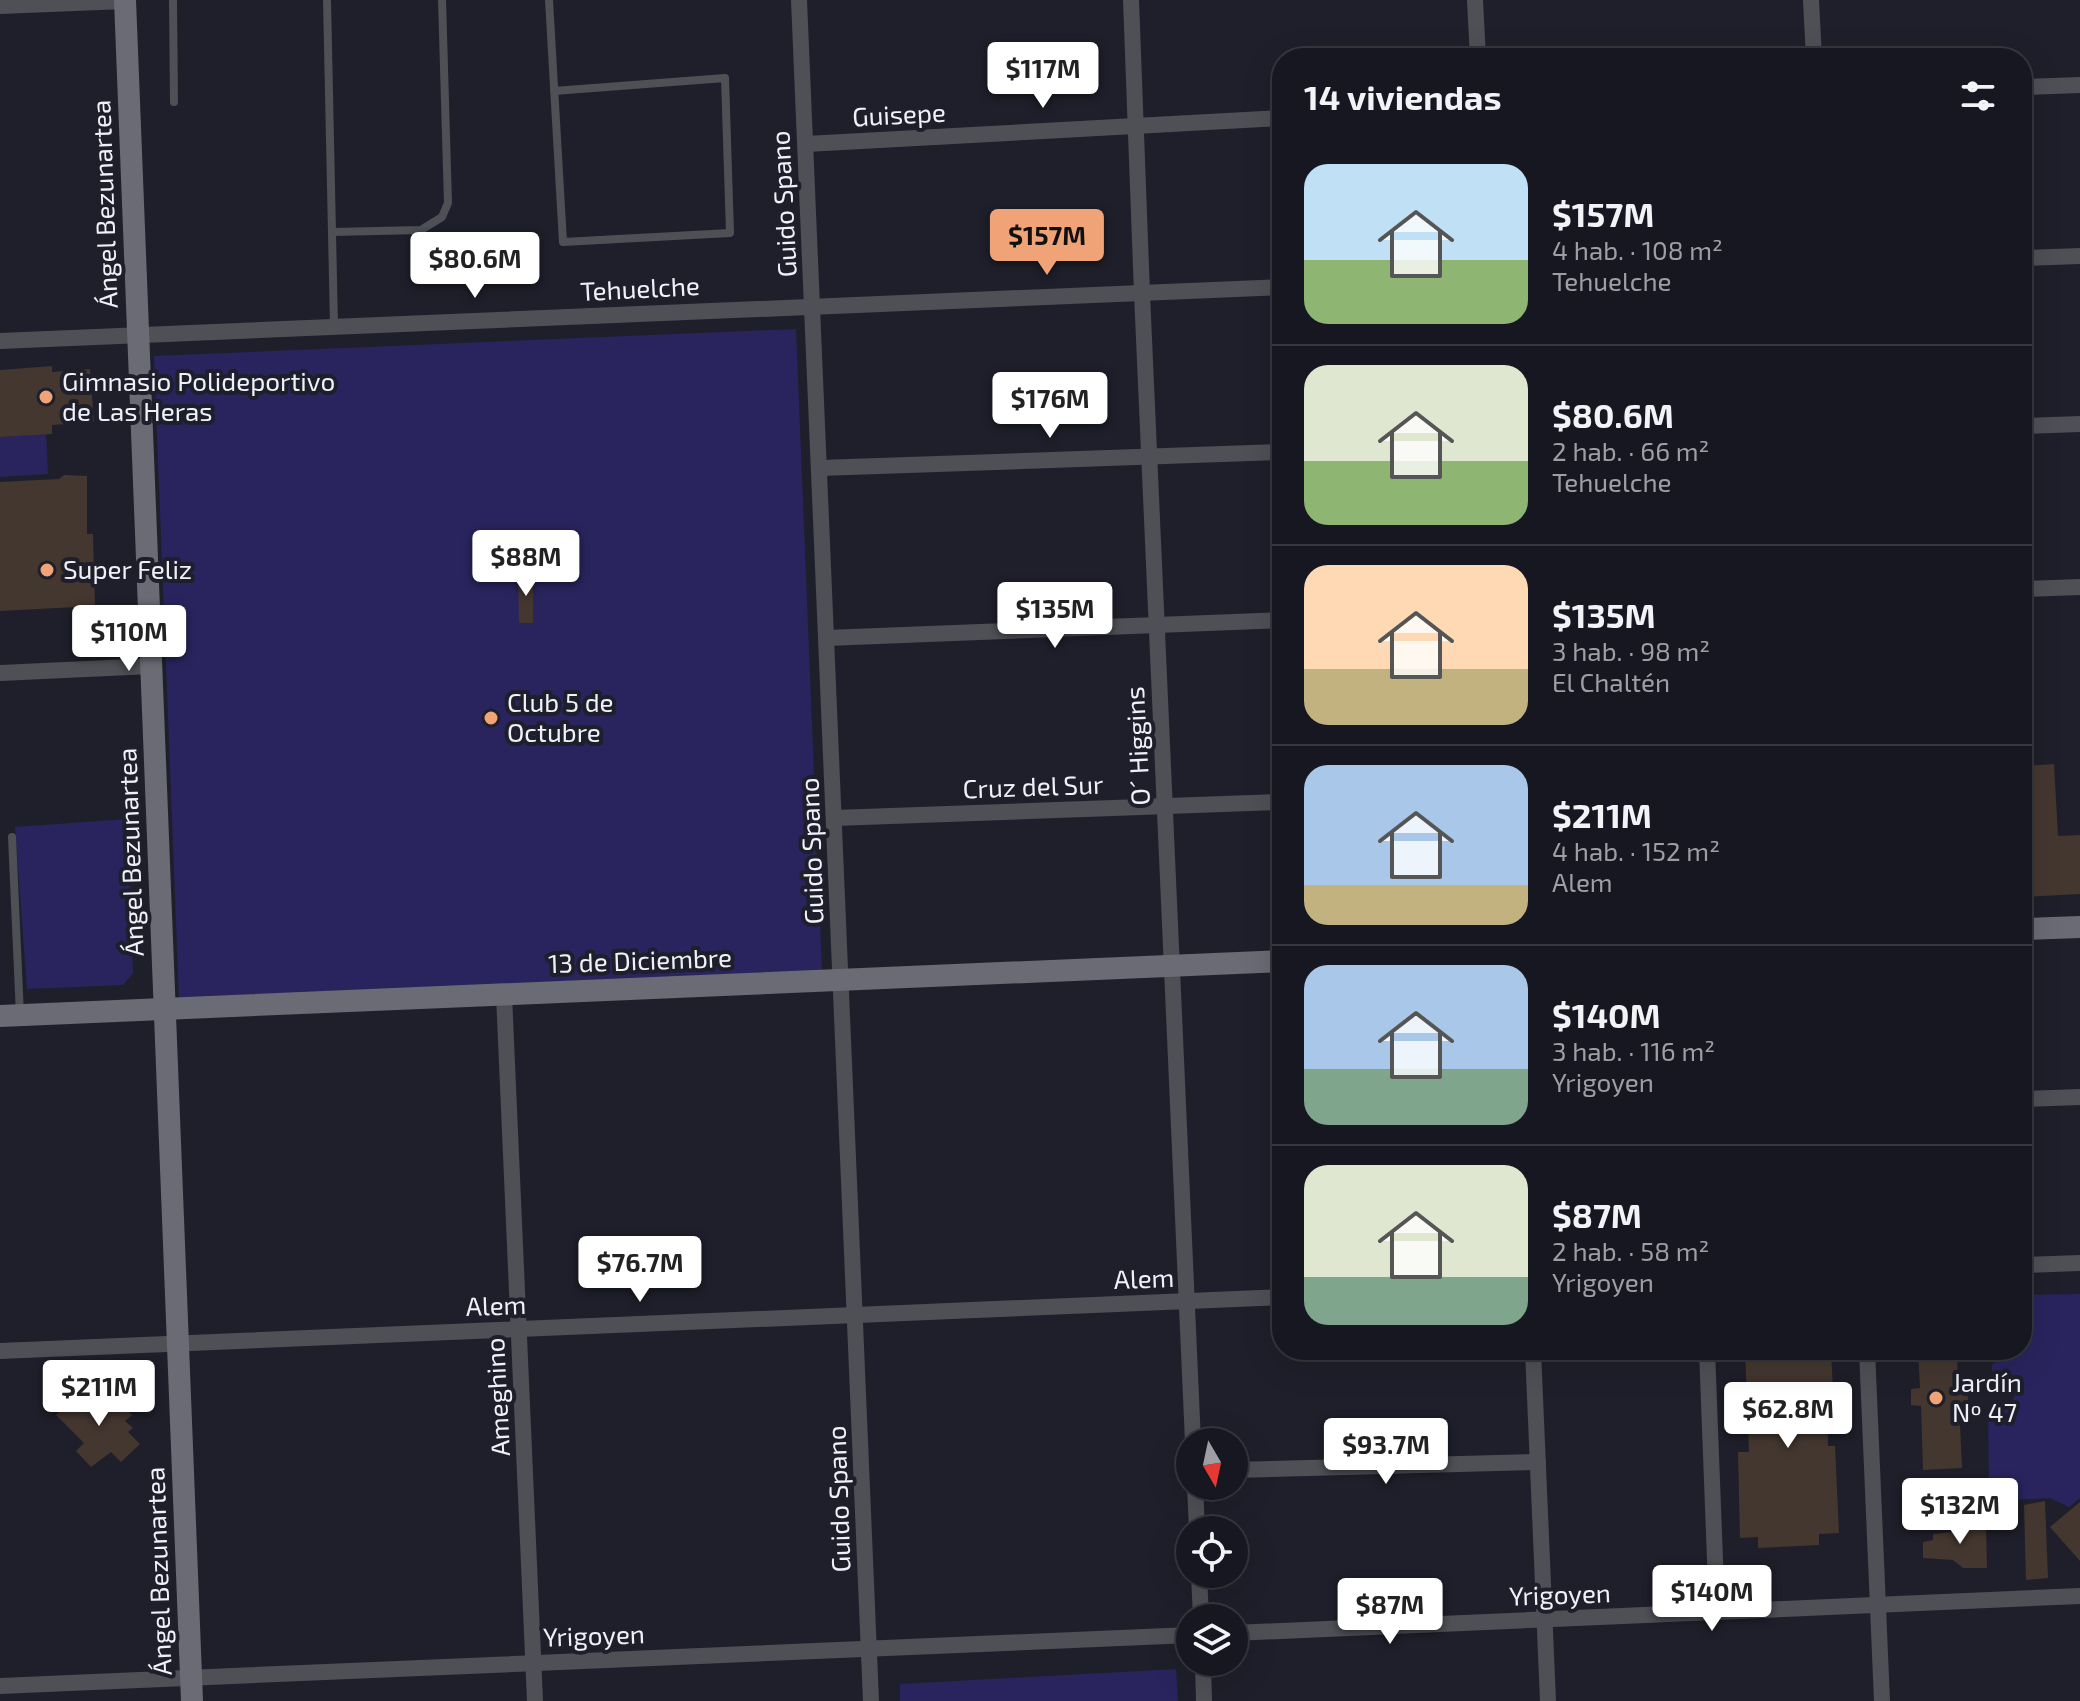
<!DOCTYPE html>
<html lang="es">
<meta charset="utf-8">
<style>
body{margin:0;font-family:"Exo 2",sans-serif;background:#1f2029;color:#f1f3f6;height:100vh;display:flex;flex-direction:column;font-size:30px;white-space:nowrap}
*{box-sizing:border-box;margin:0}
p{font-size:26px;color:#9e9fa5}
.icon{flex:none;width:44px;height:44px;fill:none;stroke:currentColor;stroke-width:2;stroke-linecap:round;stroke-linejoin:round}
.map{position:relative;flex:1;overflow:hidden}
.drawer{position:absolute;left:1272px;top:48px;width:760px;height:1312px;display:flex;flex-direction:column;background:#161720;border-radius:32px;box-shadow:0 8px 32px #0002,0 0 0 2px #35363e}
.drawer>*{flex:none}
.needle{width:52px;rotate:171deg}
.controls{position:absolute;left:1176px;top:1428px;display:grid;gap:16px}
.controls a{display:grid;place-items:center;width:72px;height:72px;border-radius:50%;background:#161720;box-shadow:0 8px 32px #0002,0 0 0 2px #35363e;font-size:40px}
.price{position:absolute;translate:-50% -68px;padding:0 18px;border-radius:8px;background:#fff;color:#222;font-size:26px;line-height:52px;filter:drop-shadow(0 2px 4px #0008)}
.price::after{content:'';position:absolute;left:50%;top:48px;width:24px;height:18px;margin-left:-12px;background:inherit;clip-path:polygon(0 0,100% 0,50% 100%)}
.price.active{background:#efa377;color:#111}
ul{padding:0;list-style:none}
li{display:flex;align-items:center;gap:24px;height:200px;padding:0 32px}
li+li{border-top:2px solid #35363e}
li span{display:grid;place-items:center;flex:none;width:224px;height:160px;border-radius:24px;color:#555}
li>.icon{margin-inline-start:auto}
span .icon{width:96px;height:96px;fill:#fffc;stroke-width:1}
li b{font-size:34px}
h2{display:flex;justify-content:space-between;align-items:center;height:96px;padding:0 32px;font-size:34px}
.map>svg:first-child{display:block}
.green{fill:#29245d}
.building{fill:#443730}
.lines{fill:none;stroke-linecap:round;stroke-linejoin:round}
.lane{stroke:#4f5056;stroke-width:8}
.street{stroke:#4f5056;stroke-width:16}
.secondary{stroke:#6a6b74;stroke-width:22}
.poi-dot{fill:#efa377;stroke:#1e1f2a;stroke-width:3}
.labels{text-anchor:middle;stroke-width:8;stroke-linejoin:round;paint-order:stroke}
.street-label{font-size:26px;fill:#eff0f8;stroke:#1e1f2a}
.poi-label{font-size:26px;fill:#eff0f8;stroke:#1e1f2a;text-anchor:start}
</style>
<div class="map">
<svg width="2080" height="1701" viewBox="0 0 2080 1701">
<rect width="100%" height="100%" fill="#1e1f2a"/>
<g class="green">
<polygon points="796,329 822,972 179,999 154,356"/>
<polygon points="46,434 48,474 0,477 0,437"/>
<polygon points="127,819 133,973 123,985 27,989 15,827"/>
<polygon points="2080,1294 2080,1498 2069,1507 2050,1498 1989,1501 1988,1409 2011,1408 2015,1392 2000,1392 1992,1380 1992,1365 2008,1350 2022,1350 2022,1295"/>
<polygon points="1176,1669 1178,1701 900,1701 900,1684"/>
</g>
<g class="building">
<polygon points="52,366 52,372 90,369 94,422 52,425 52,434 0,437 0,370"/>
<polygon points="64,475 87,476 87,534 93,534 95,606 0,611 0,482 59,479"/>
<polygon points="518,574 533,574 533,623 519,623"/>
<polygon points="2054,764 2058,836 2080,835 2080,894 2022,897 2022,766"/>
<polygon points="1745,1350 1831,1350 1834,1410 1827,1410 1828,1446 1835,1446 1839,1533 1819,1534 1819,1545 1758,1548 1758,1537 1740,1538 1738,1452 1749,1452"/>
<polygon points="1918,1350 1957,1350 1958,1387 1967,1388 1969,1413 1963,1413 1964,1423 1960,1424 1962,1468 1923,1470 1921,1406 1911,1405 1911,1389 1920,1388"/>
<polygon points="88,1389 111,1412 120,1403 132,1415 125,1421 133,1428 128,1432 140,1444 121,1462 111,1452 91,1467 76,1451 84,1443 56,1415 79,1392 81,1395"/>
<polygon points="2045,1501 2048,1578 2026,1580 2024,1505"/>
<polygon points="2080,1502 2080,1561 2050,1527"/>
<polygon points="1986,1523 1987,1568 1963,1568 1953,1560 1923,1558 1923,1542 1933,1540 1933,1534 1952,1532 1957,1525"/>
</g>
<g class="lines">
<g class="lane">
<polyline points="173,0 174,102"/>
<polyline points="327,0 334,326"/>
<polyline points="549,0 563,242 730,233 725,78 554,91"/>
<polyline points="333,232 421,230 442,217 448,203 442,0"/>
<polyline points="12,837 20,1015"/>
</g>
<g class="street">
<polyline points="799,0 871,1701"/>
<polyline points="1131,0 1142,294 1193,1442"/>
<polyline points="1475,0 1478,58"/>
<polyline points="1811,0 1814,58"/>
<polyline points="0,6 125,1"/>
<polyline points="2022,87 2080,85"/>
<polyline points="806,144 1282,118"/>
<polyline points="2022,258 2080,256"/>
<polyline points="0,341 1282,287"/>
<polyline points="2022,426 2080,424"/>
<polyline points="820,468 1282,452"/>
<polyline points="2022,589 2080,587"/>
<polyline points="827,638 1282,620"/>
<polyline points="0,673 151,666"/>
<polyline points="834,818 1282,802"/>
<polyline points="504,995 535,1701"/>
<polyline points="2022,1099 2080,1097"/>
<polyline points="2022,1265 2080,1263"/>
<polyline points="1533,1350 1548,1701"/>
<polyline points="1707,1350 1717,1612"/>
<polyline points="1867,1350 1882,1701"/>
<polyline points="0,1351 1282,1297"/>
<polyline points="1234,1470 1538,1462"/>
<polyline points="1195,1486 1197,1530"/>
<polyline points="1199,1574 1201,1618"/>
<polyline points="1234,1633 2080,1596"/>
<polyline points="1203,1662 1204,1701"/>
<polyline points="0,1686 1190,1635"/>
</g>
<g class="secondary">
<polyline points="125,0 192,1701"/>
<polyline points="2022,929 2080,927"/>
<polyline points="0,1016 1282,961"/>
</g>
</g>
<g class="poi-dot">
<circle cx="46" cy="397" r="8"/>
<circle cx="47" cy="570" r="8"/>
<circle cx="491" cy="718" r="8"/>
<circle cx="1936" cy="1398" r="8"/>
</g>
<g class="labels">
<g class="street-label">
<text transform="translate(899 115) rotate(-3)" y="9">Guisepe</text>
<text transform="translate(105 204) rotate(-92)" y="9">Ángel Bezunartea</text>
<text transform="translate(784 204) rotate(-93)" y="9">Guido Spano</text>
<text transform="translate(640 289) rotate(-3)" y="9">Tehuelche</text>
<text transform="translate(1138 746) rotate(-93)" y="9">O´ Higgins</text>
<text transform="translate(1033 787) rotate(-2)" y="9">Cruz del Sur</text>
<text transform="translate(812 851) rotate(-92)" y="9">Guido Spano</text>
<text transform="translate(131 852) rotate(-92)" y="9">Ángel Bezunartea</text>
<text transform="translate(640 961) rotate(-2)" y="9">13 de Diciembre</text>
<text transform="translate(1144 1279) rotate(-2)" y="9">Alem</text>
<text transform="translate(496 1306) rotate(-2)" y="9">Alem</text>
<text transform="translate(498 1397) rotate(-93)" y="9">Ameghino</text>
<text transform="translate(839 1499) rotate(-92)" y="9">Guido Spano</text>
<text transform="translate(159 1571) rotate(-92)" y="9">Ángel Bezunartea</text>
<text transform="translate(1560 1595) rotate(-2)" y="9">Yrigoyen</text>
<text transform="translate(594 1636) rotate(-2)" y="9">Yrigoyen</text>
</g>
<g class="poi-label">
<text x="62" y="391">Gimnasio Polideportivo<tspan x="62" dy="30">de Las Heras</tspan></text>
<text x="63" y="579">Super Feliz</text>
<text x="507" y="712">Club 5 de<tspan x="507" dy="30">Octubre</tspan></text>
<text x="1952" y="1392">Jardín<tspan x="1952" dy="30">Nº 47</tspan></text>
</g>
</g>
</svg>
<div class="controls">
<a><svg class="needle" viewBox="-14 -14 28 28"><path d="M0-13l5 13h-10z" fill="#e53935"/><path d="M0 13l5-13h-10z" fill="#9e9fa5"/></svg></a>
<a><svg class="icon" aria-label="locate" viewBox="0 0 24 24"><circle cx="12" cy="12" r="6"/><path d="M12 2v4M12 18v4M2 12h4M18 12h4"/></svg></a>
<a><svg class="icon" aria-label="layers" viewBox="0 0 24 24"><path d="M12 4l9 5-9 5-9-5zM3 14l9 5 9-5"/></svg></a>
</div>
<b class="price" style="left:1043px;top:110px">$117M</b>
<b class="price active" style="left:1047px;top:277px">$157M</b>
<b class="price" style="left:475px;top:300px">$80.6M</b>
<b class="price" style="left:1050px;top:440px">$176M</b>
<b class="price" style="left:526px;top:598px">$88M</b>
<b class="price" style="left:1055px;top:650px">$135M</b>
<b class="price" style="left:129px;top:673px">$110M</b>
<b class="price" style="left:640px;top:1304px">$76.7M</b>
<b class="price" style="left:99px;top:1428px">$211M</b>
<b class="price" style="left:1788px;top:1450px">$62.8M</b>
<b class="price" style="left:1386px;top:1486px">$93.7M</b>
<b class="price" style="left:1960px;top:1546px">$132M</b>
<b class="price" style="left:1712px;top:1633px">$140M</b>
<b class="price" style="left:1390px;top:1646px">$87M</b>
<section class="drawer">
<h2>14 viviendas<svg class="icon" aria-label="filters" viewBox="0 0 24 24"><path d="M4 7h16M4 17h16"/><circle cx="9" cy="7" r="2"/><circle cx="15" cy="17" r="2"/></svg></h2>
<ul>
<li><span style="background:linear-gradient(#bfe0f5 60%,#8fb573 0)"><svg class="icon" aria-label="home" viewBox="0 0 24 24"><path d="M3 11l9-7 9 7M6 9v11h12V9"/></svg></span><div><b>$157M</b><p>4 hab. · 108 m²</p><p>Tehuelche</p></div></li>
<li><span style="background:linear-gradient(#dfe7d0 60%,#8fb573 0)"><svg class="icon" aria-label="home" viewBox="0 0 24 24"><path d="M3 11l9-7 9 7M6 9v11h12V9"/></svg></span><div><b>$80.6M</b><p>2 hab. · 66 m²</p><p>Tehuelche</p></div></li>
<li><span style="background:linear-gradient(#ffd9b3 65%,#c2b280 0)"><svg class="icon" aria-label="home" viewBox="0 0 24 24"><path d="M3 11l9-7 9 7M6 9v11h12V9"/></svg></span><div><b>$135M</b><p>3 hab. · 98 m²</p><p>El Chaltén</p></div></li>
<li><span style="background:linear-gradient(#a9c7e8 75%,#c2b280 0)"><svg class="icon" aria-label="home" viewBox="0 0 24 24"><path d="M3 11l9-7 9 7M6 9v11h12V9"/></svg></span><div><b>$211M</b><p>4 hab. · 152 m²</p><p>Alem</p></div></li>
<li><span style="background:linear-gradient(#a9c7e8 65%,#7fa58c 0)"><svg class="icon" aria-label="home" viewBox="0 0 24 24"><path d="M3 11l9-7 9 7M6 9v11h12V9"/></svg></span><div><b>$140M</b><p>3 hab. · 116 m²</p><p>Yrigoyen</p></div></li>
<li><span style="background:linear-gradient(#dfe7d0 70%,#7fa58c 0)"><svg class="icon" aria-label="home" viewBox="0 0 24 24"><path d="M3 11l9-7 9 7M6 9v11h12V9"/></svg></span><div><b>$87M</b><p>2 hab. · 58 m²</p><p>Yrigoyen</p></div></li>
</ul>
</section>
</div>
